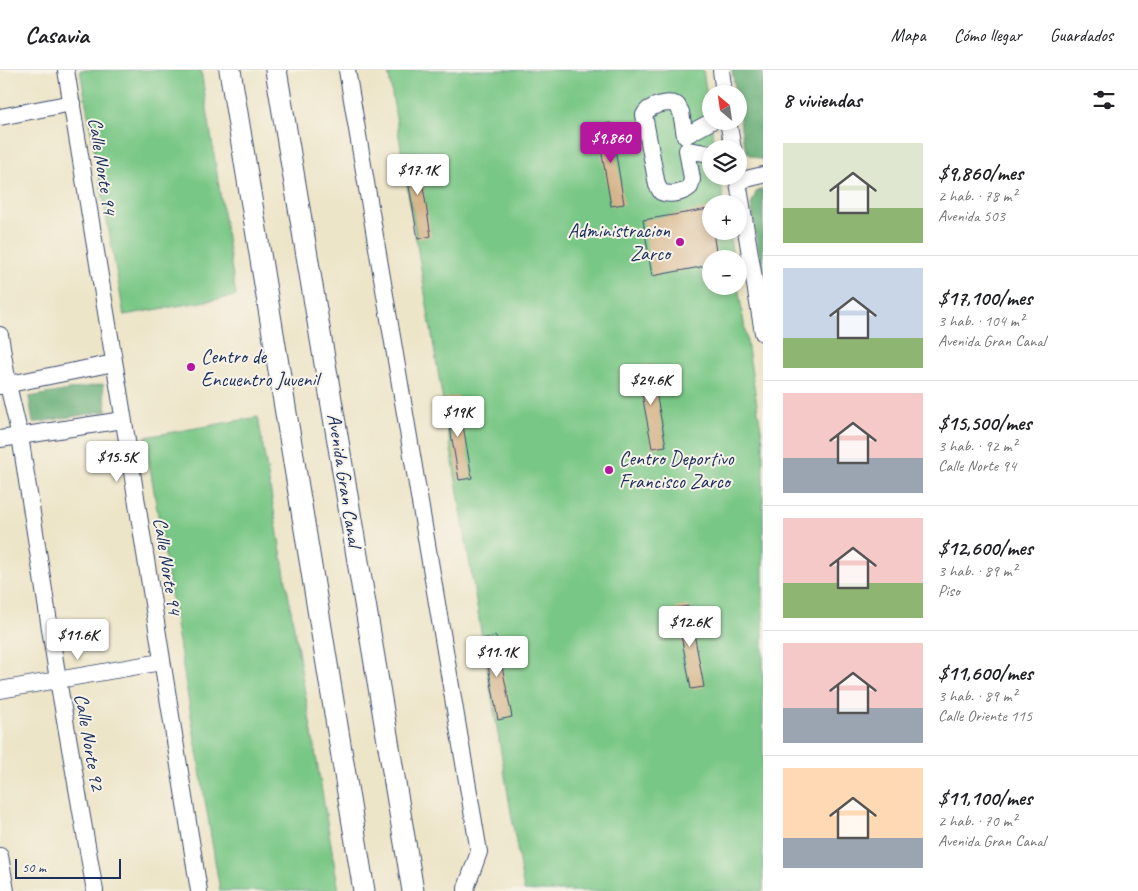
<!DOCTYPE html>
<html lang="es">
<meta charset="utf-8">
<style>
body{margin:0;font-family:Caveat,sans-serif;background:#f2f2f2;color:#202124;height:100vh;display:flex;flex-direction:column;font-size:19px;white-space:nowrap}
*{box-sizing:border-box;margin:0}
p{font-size:16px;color:#757577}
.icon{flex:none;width:28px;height:28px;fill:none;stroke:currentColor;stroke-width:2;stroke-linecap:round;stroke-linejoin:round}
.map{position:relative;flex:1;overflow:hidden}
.details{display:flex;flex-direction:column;background:#fff;width:375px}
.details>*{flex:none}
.needle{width:32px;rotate:331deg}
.fabs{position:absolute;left:702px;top:15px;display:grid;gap:10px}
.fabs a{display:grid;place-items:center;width:45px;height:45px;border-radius:50%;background:#fff;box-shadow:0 2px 8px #0003;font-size:25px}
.scale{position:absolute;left:15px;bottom:12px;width:106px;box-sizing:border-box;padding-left:5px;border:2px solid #1b2f5e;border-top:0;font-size:14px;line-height:18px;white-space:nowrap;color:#1b2f5e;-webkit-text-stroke:4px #f7f3e8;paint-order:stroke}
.price{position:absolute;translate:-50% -42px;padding:0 11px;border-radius:5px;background:#fff;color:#222;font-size:16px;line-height:32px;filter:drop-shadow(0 1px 2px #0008)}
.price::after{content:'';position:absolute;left:50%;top:30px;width:15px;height:11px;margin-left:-8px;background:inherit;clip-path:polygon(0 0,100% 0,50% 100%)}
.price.active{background:#b5179e;color:#fff}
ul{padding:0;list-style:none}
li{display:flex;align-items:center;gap:15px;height:125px;padding:0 20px}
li+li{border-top:1px solid #e0e0e0}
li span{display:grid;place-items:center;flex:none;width:140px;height:100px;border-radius:0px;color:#555}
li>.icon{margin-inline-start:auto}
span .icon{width:60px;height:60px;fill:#fffc;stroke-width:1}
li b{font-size:21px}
h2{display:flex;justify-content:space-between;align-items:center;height:60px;padding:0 20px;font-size:21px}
header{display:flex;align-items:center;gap:30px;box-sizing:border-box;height:70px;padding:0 25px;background:#fff;border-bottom:1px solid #e0e0e0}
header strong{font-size:24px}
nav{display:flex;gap:28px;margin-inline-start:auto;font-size:18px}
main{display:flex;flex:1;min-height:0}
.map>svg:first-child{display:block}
.green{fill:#79c786;stroke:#4a7b72}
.forest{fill:#62ac73;stroke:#3e6e68}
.building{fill:#d7b58c}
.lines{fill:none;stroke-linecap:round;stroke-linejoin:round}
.minor-casing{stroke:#3a4a6e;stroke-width:18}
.major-casing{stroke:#3a4a6e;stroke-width:23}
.minor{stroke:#fff;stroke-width:16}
.major{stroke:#fff;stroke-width:21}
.poi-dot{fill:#b5179e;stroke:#f7f3e8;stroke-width:2}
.labels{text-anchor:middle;stroke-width:4;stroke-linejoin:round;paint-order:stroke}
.street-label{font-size:20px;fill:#1b2f5e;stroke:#f7f3e8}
.poi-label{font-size:20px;fill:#1b2f5e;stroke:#f7f3e8;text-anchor:start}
</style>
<header>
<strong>Casavia</strong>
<nav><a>Mapa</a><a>Cómo llegar</a><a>Guardados</a></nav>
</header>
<main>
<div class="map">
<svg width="763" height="821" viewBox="0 0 763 821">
<rect width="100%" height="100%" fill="#f7f3e8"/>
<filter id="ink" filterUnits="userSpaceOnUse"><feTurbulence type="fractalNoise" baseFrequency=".02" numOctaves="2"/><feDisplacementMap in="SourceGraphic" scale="10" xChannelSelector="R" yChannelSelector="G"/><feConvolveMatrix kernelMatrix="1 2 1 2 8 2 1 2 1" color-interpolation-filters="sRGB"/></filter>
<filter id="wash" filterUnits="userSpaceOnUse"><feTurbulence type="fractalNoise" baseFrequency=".0096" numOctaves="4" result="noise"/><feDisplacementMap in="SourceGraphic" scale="20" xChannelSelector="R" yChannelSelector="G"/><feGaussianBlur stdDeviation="1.12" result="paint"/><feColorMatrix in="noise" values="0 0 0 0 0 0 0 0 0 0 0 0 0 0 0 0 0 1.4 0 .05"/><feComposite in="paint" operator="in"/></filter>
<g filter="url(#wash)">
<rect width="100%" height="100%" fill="#ede5c8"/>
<g class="green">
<polygon points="80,0 201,0 236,226 124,245"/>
<polygon points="388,0 703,0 715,79 711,79 711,106 720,106 724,134 711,134 711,161 729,161 733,189 711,189 711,216 738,216 763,372 763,821 524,821"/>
<polygon points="258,347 339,821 220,821 145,367"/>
</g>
<g class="forest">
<path d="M732,0H763V90L749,85C740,70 739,42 739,24H736Z"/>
<polygon points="763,119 763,205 751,135 756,122"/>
<polygon points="103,314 107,341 33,353 29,327"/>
</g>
<g id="blocks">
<g class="building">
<polygon points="611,53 624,134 611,136 597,55"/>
<polygon points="418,85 431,166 418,169 404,87"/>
<polygon points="709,139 711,161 713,161 717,189 711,189 711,195 652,206 643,150"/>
<polygon points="651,295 666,376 652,378 637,297"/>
<polygon points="458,326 472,408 459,410 445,328"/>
<polygon points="689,536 704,617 691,619 676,538"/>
<polygon points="496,566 512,647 498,650 483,569"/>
</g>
</g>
</g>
<g filter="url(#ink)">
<use href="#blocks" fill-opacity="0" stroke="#3a4a6e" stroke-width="1"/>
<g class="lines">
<g class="minor-casing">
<g id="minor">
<polyline points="66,0 120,327 199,821"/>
<polyline points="347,0 479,782 466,818 466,821"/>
<polyline points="721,0 724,24"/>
<polyline points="0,47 72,33"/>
<polyline points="728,51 733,79"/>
<path d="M711,84L687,80L692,109L690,117C683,123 670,126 661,122L657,115L644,45C649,35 667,31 677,35L681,42L685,66L712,51"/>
<polyline points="737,106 763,263"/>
<polyline points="738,111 763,105"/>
<polyline points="0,265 8,315 20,366 58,610 95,821"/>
<polyline points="0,316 114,293"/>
<polyline points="0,369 123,350"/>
<polyline points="0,620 161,592"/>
<polyline points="0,786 6,821"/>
</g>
</g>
<g class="major-casing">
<g id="major">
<polyline points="230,0 364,821"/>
<polyline points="276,0 413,821"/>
</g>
</g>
<use href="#minor" class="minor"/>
<use href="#major" class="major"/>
</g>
</g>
<g class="poi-dot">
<circle cx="680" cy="172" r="5"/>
<circle cx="191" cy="297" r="5"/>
<circle cx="609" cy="400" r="5"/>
</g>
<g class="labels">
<g class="street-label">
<text transform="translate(103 96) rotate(81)" y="7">Calle Norte 94</text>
<text transform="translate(345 410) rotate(81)" y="7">Avenida Gran Canal</text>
<text transform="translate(168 496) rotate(81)" y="7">Calle Norte 94</text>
<text transform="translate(90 672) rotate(80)" y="7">Calle Norte 92</text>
</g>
<g class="poi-label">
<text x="670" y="167" text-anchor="end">Administracion<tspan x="670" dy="23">Zarco</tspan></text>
<text x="201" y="293">Centro de<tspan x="201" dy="23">Encuentro Juvenil</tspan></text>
<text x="619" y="395">Centro Deportivo<tspan x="619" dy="23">Francisco Zarco</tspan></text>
</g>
</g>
</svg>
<div class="fabs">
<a><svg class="needle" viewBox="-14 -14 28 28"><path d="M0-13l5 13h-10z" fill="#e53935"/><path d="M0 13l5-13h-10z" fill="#757577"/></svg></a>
<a><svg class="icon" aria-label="layers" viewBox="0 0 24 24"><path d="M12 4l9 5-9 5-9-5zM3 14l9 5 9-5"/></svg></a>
<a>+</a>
<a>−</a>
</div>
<div class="scale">50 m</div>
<b class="price active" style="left:611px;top:94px">$9,860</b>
<b class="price" style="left:418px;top:126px">$17.1K</b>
<b class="price" style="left:651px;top:336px">$24.6K</b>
<b class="price" style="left:458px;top:368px">$19K</b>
<b class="price" style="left:117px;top:413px">$15.5K</b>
<b class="price" style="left:690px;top:578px">$12.6K</b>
<b class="price" style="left:78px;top:591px">$11.6K</b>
<b class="price" style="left:497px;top:608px">$11.1K</b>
</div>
<section class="details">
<h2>8 viviendas<svg class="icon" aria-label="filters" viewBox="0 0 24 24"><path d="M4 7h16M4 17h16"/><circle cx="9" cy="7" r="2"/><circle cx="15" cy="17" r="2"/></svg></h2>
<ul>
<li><span style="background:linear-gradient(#dfe7d0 65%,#8fb573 0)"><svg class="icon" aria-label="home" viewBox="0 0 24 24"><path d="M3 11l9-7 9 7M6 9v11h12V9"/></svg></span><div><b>$9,860/mes</b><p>2 hab. · 78 m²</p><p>Avenida 503</p></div></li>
<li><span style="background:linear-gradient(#c9d6e8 70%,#8fb573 0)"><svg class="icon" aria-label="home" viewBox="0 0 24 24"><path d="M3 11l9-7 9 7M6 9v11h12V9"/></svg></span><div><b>$17,100/mes</b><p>3 hab. · 104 m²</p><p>Avenida Gran Canal</p></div></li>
<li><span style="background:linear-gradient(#f6c9c9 65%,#9aa5b1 0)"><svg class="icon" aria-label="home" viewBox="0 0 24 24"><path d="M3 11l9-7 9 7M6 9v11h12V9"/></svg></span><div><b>$15,500/mes</b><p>3 hab. · 92 m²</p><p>Calle Norte 94</p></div></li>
<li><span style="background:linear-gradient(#f6c9c9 65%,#8fb573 0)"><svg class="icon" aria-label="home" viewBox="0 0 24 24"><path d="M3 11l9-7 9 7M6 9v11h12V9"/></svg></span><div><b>$12,600/mes</b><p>3 hab. · 89 m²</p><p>Piso</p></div></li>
<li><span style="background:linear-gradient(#f6c9c9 65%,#9aa5b1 0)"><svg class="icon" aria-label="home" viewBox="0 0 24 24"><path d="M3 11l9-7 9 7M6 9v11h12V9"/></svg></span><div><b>$11,600/mes</b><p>3 hab. · 89 m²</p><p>Calle Oriente 115</p></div></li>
<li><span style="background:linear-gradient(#ffd9b3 70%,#9aa5b1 0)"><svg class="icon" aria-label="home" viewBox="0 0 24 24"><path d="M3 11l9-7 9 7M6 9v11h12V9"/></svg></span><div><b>$11,100/mes</b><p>2 hab. · 70 m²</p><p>Avenida Gran Canal</p></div></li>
</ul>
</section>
</main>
